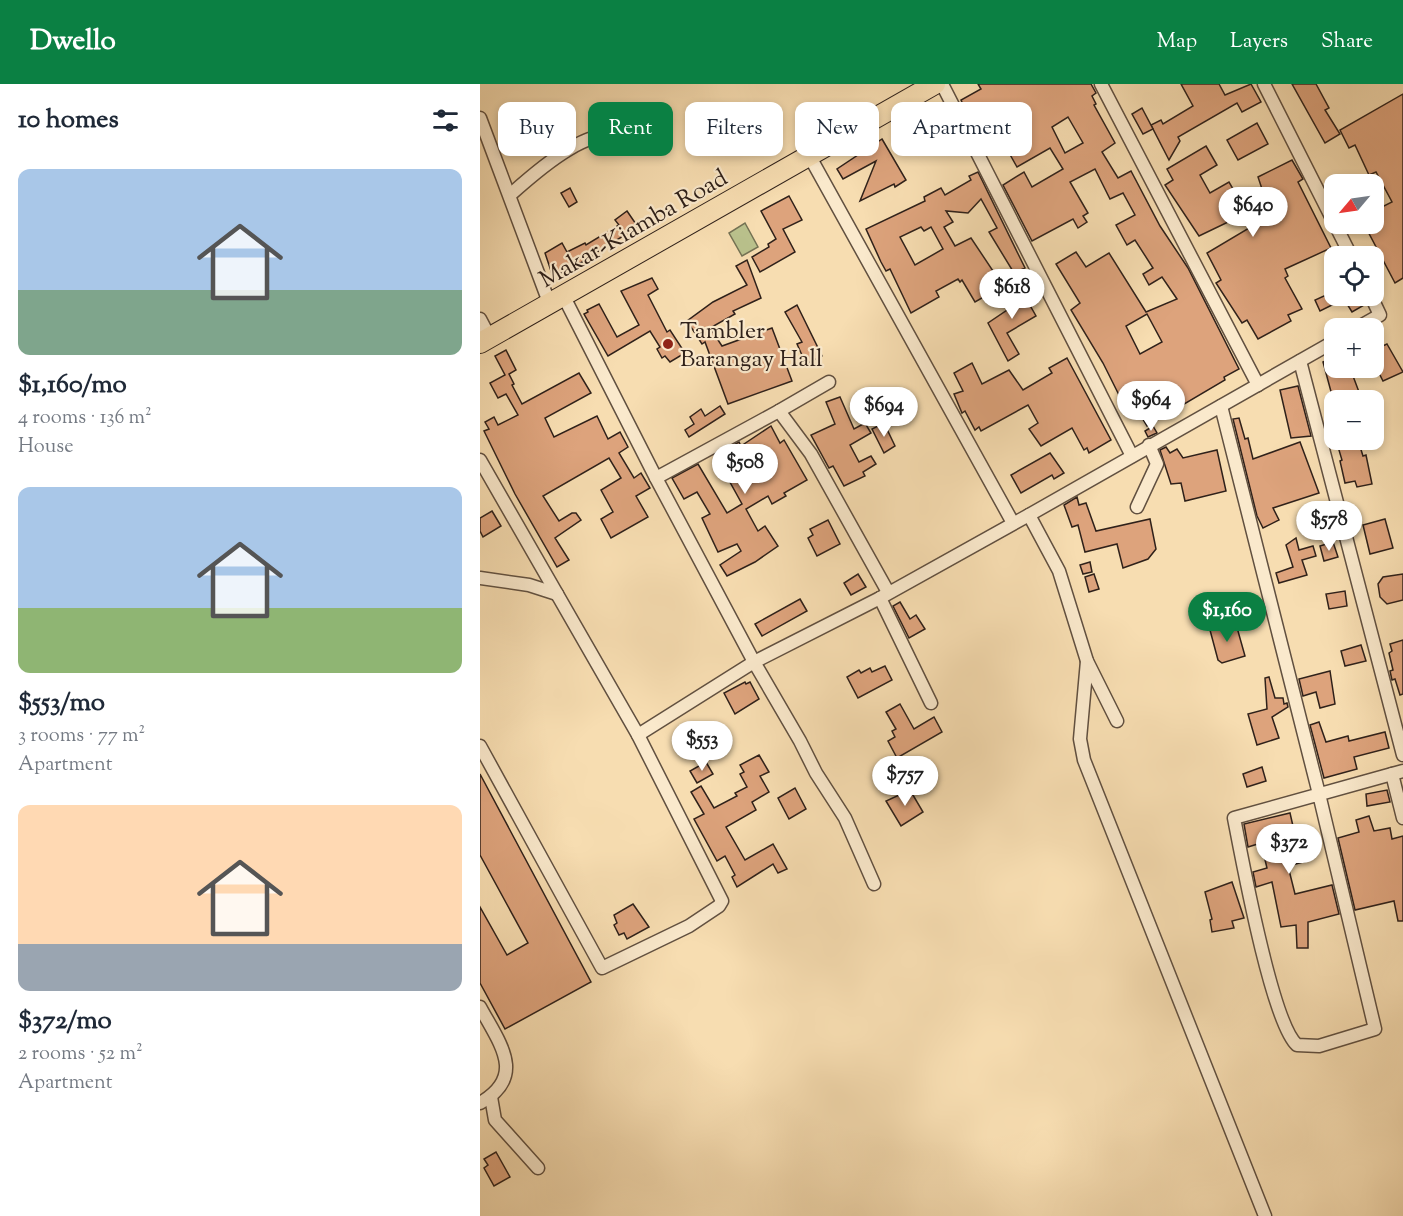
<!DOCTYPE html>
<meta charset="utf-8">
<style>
body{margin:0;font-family:"Sorts Mill Goudy",serif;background:#f2f2f3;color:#1f2937;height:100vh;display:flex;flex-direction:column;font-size:22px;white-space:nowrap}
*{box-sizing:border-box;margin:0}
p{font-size:20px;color:#747a83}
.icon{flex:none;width:33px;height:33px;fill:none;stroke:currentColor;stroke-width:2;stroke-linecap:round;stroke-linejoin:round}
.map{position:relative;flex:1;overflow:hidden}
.panel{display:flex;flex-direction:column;background:#fff;width:480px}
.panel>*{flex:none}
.banner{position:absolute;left:18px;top:18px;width:570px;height:54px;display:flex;gap:12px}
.needle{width:39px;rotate:241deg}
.fabs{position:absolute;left:844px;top:90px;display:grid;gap:12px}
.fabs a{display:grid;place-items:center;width:60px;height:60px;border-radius:12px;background:#fff;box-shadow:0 3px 9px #0003;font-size:30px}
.price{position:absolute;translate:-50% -51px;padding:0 14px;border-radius:21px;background:#fff;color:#222;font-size:20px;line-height:39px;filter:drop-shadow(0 2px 3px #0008)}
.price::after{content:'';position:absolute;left:50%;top:36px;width:18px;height:14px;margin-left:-9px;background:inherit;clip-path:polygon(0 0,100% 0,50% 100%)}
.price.on{background:#0b8043;color:#fff}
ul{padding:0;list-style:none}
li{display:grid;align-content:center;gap:12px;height:318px;padding:0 18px}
li span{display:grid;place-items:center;height:186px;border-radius:12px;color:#555}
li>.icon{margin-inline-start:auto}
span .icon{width:108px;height:108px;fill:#fffc;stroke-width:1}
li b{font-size:26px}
h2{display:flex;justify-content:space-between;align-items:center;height:72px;padding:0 18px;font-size:26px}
.chip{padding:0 21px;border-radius:12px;background:#fff;box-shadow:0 3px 9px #0003;font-size:21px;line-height:54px}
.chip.on{background:#0b8043;color:#fff}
header{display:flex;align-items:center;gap:36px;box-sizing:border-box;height:84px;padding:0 30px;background:#0b8043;color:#fff}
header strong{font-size:28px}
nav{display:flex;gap:33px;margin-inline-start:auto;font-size:21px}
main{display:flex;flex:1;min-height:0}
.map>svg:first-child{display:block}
.green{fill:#bac28d;stroke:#747254;stroke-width:1.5}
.building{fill:#dda37c;stroke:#2f211a;stroke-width:1.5;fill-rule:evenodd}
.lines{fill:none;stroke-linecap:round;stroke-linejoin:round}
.street-casing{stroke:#615040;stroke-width:15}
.primary-casing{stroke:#2f211a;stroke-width:22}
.street{stroke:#fae9cc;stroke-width:12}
.primary{stroke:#f7ddb1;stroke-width:20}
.poi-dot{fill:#8f2418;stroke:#fae9cc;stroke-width:2}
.labels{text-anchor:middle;stroke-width:4.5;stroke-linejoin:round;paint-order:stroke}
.street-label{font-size:24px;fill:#2f211a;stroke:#fae9cc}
.poi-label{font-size:24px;fill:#2f211a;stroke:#fae9cc;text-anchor:start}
</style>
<header>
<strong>Dwello</strong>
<nav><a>Map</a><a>Layers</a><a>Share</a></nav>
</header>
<main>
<section class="panel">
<h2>10 homes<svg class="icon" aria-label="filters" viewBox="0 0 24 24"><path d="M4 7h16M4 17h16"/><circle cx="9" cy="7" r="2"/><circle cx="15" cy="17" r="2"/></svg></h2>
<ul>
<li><span style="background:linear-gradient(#a9c7e8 65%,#7fa58c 0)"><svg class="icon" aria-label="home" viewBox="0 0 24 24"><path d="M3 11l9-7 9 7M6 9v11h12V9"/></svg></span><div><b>$1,160/mo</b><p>4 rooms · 136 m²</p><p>House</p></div></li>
<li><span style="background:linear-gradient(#a9c7e8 65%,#8fb573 0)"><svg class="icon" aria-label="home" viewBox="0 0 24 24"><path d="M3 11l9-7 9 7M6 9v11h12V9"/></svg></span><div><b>$553/mo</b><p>3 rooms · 77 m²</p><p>Apartment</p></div></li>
<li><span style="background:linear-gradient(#ffd9b3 75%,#9aa5b1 0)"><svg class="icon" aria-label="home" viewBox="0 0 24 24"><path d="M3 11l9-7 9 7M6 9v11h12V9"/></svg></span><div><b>$372/mo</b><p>2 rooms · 52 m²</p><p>Apartment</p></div></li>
</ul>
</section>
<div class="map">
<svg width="923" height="1132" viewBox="0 0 923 1132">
<rect width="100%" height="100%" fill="#f7ddb1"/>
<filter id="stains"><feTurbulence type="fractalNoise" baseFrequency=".00333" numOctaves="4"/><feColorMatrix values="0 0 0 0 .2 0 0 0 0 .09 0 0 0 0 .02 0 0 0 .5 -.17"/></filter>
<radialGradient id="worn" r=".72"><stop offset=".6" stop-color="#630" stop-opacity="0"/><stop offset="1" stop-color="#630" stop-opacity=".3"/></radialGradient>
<polygon class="green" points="265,139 278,163 262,172 249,149"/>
<g class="building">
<path d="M498,0H611L616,9L612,12L616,20L614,21L635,59L622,68L638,94L651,87L680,142L708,184L759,285L744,293L745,296L667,342L652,317L644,321L623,279L591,226L600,219L576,180L596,168L606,183L629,169L666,228L697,215L682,193L669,201L663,190L673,184L655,156L647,161L636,141L655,131L643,109L630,115L615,85L590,98L608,129L603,132L607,138L598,144L593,135L552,157L523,101L544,88L552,103L583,85L570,64L537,83L514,42L498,51L481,16L501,5ZM588,33L603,59L585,69L572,43ZM667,230L682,258L660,270L646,242Z"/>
<polygon points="701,0 739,0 745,11 771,0 781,18 762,28 757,19 698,53 700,57 689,76 671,41 681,36 683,40 713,22"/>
<polygon points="812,0 836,0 849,24 845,26 860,50 845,59"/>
<polygon points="923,10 923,194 915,199 884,140 894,140 894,127 912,118 896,88 889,91 875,61 869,64 860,46"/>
<polygon points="455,24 468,48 453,56 441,32"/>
<polygon points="662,24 673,45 663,50 652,30"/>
<polygon points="777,39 788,60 758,76 747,56"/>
<polygon points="402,55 426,96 415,103 414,100 380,117 396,77 363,95 357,85"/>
<polygon points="726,62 737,81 720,91 730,109 749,98 760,117 782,105 778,93 812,76 823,95 818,98 851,164 805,185 808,192 805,194 822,225 808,231 811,237 778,255 767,236 762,239 736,199 741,196 727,169 781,137 775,125 719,152 685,101 693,96 687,85"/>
<path d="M498,88L545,184L534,189L509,148L517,144L501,115L488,129L466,127L473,138L464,143L475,162L491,154L523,202L495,218L482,196L480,198L478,195L456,207L459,213L431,229L410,185L406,187L401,178L386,145L445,117L444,113L461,104L465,111L491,96L489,92ZM441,143L444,147L451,143L463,165L435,181L420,153Z"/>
<polygon points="90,104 97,118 89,123 81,109"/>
<polygon points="309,112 322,136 303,145 315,168 280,188 272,173 289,163 288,160 296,155 281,127"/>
<polygon points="147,127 158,143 112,171 114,176 106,181 104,177 73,193 65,169 82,159 87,168 105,159 106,161 139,141 135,136"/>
<polygon points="267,176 281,214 253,227 255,230 230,244 242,262 292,244 312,297 248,320 225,258 222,260 207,237 233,218 267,201 256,182"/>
<polygon points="172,194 178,205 168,211 187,248 190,246 205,269 190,278 185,272 182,274 177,265 180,263 170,247 128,272 104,230 108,228 107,226 119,220 137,253 159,241 141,207"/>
<polygon points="541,197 546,207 543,209 556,232 527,249 539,270 528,277 508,239 533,222 525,207"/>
<polygon points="855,207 855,212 883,212 886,220 872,228 864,215 840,227 835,216"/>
<polygon points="317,221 342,272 326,280 317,260 322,258 305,228"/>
<polygon points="907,260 923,288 903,297 894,279 894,266"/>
<polygon points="26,266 36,286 29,290 34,300 32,301 42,320 99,289 111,309 65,334 74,353 117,332 128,355 140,348 148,363 139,369 154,394 161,389 170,404 156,412 168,433 131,454 121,435 133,428 121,406 141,394 129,374 63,412 79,437 92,429 96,429 101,436 75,454 89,476 77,483 35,410 4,347 9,345 5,338 14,333 18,341 38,331 26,310 18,314 10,299 25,291 15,272"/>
<polygon points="855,273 855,284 870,284 879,308 853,315 843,278"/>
<polygon points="587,274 631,356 609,369 607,364 604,366 592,344 561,362 549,345 558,339 548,321 501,347 499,343 495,346 485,327 482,329 474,310 483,307 474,289 492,279 502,300 529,286 543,306 572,289 569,284"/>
<polygon points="818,302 831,352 811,354 800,306"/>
<polygon points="360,313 374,345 385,339 391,349 370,361 379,378 391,372 396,380 383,388 385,392 364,402 353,382 349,384 331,351 355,340 346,318"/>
<polygon points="240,322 245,330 209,353 205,346 214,340 210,333 221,325 225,332"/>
<polygon points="759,334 765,355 768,354 773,375 820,358 839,409 793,424 799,436 783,444 777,432 753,335"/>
<polygon points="404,339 415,362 404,369 392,345"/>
<polygon points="291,342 300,359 304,356 327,396 304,409 306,412 292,420 288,412 266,425 278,447 285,442 298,462 275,478 247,492 240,481 261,467 257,460 238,468 222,434 230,430 217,408 204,415 192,394 218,380 247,429 262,420 235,371 259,358 261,362"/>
<polygon points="673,342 677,349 668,353 665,347"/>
<polygon points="856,356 878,356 883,372 886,371 892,400 877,403 875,397 865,399 860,377 862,376"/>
<polygon points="686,363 690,369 697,365 703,374 737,366 746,407 705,417 701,399 691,400 680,366"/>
<polygon points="570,369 584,389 574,395 572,391 541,409 531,391"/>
<polygon points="597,413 599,421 606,419 616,447 670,435 676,465 668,475 643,484 637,460 605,468 598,441 592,443 584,421"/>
<polygon points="12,427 21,442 3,453 0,447 0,434"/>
<polygon points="905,435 913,464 890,470 883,441"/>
<polygon points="348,436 360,460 337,472 328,454 333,451 330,445"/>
<polygon points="816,454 819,466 833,462 836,472 822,476 827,491 799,499 796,489 813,483 806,461"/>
<polygon points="853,458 858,473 844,477 840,462"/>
<polygon points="610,478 612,488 603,490 600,481"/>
<polygon points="378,490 386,503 371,511 364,499"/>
<polygon points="614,490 619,505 609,508 605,493"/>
<polygon points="923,490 923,516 907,520 900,513 898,500 903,493"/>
<polygon points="865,507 867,522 849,525 846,510"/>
<polygon points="320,515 327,527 282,552 275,540"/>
<polygon points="420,518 430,535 436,531 445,545 429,554 413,522"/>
<polygon points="756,540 765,572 742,579 738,576 730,546"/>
<polygon points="923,556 923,610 920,611 915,595 912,596 910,587 913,586 909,569 912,567 910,560"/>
<polygon points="881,561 886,577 865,582 861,567"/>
<polygon points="405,582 412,596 378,614 367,593 379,586 381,589 390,584 392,588"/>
<polygon points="850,587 855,620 840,624 836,608 823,612 819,595"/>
<polygon points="789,593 795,614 803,614 804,620 807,619 808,623 792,633 799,654 777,661 768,630 787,625 785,594"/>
<polygon points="265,598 266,600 270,598 279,615 255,630 244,609"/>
<polygon points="420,620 434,645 454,633 462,648 417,674 408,657 415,653 412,647 416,645 406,628"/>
<polygon points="839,638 846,658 868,652 869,657 905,648 909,664 874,673 877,685 844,694 830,641"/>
<polygon points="279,671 289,688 280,692 289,708 272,718 276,726 246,743 265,776 293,760 307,785 298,789 293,780 257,803 252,793 255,791 245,772 237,777 214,735 224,730 211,708 221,702 234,724 257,712 255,709 267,703 260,690 264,688 260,681"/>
<polygon points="226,678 233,690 217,699 210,687"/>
<polygon points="782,683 786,697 767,703 763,690"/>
<polygon points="0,690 111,898 25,945 0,899 0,823 27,871 48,859 0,771"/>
<polygon points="315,704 326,725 309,735 298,714"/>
<polygon points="430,706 443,728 421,742 406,717"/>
<polygon points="907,706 910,718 887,722 886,710"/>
<polygon points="810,729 815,751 820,749 827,777 808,782 815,810 852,801 859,830 828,838 828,864 817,864 816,841 801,843 792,798 776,803 773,788 787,784 781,759 768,763 764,740"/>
<polygon points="889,732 894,747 910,744 912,755 923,752 923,837 918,837 914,817 875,826 858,754 879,748 876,736"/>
<polygon points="752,798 764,834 752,837 754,844 732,848 730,836 732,835 725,808"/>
<polygon points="153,820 169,843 147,855 144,849 139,851 134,841 137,839 134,831"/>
<polygon points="16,1068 30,1093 14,1102 4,1084 8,1081 4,1075"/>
</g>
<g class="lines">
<g class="street-casing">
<g id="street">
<polyline points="462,0 652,372"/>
<polyline points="621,0 778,301"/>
<polyline points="784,0 871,172"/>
<polyline points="0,34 70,221"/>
<polyline points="330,73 533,439"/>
<path d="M30,111C58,86 115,34 154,55"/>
<polyline points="84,213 176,394 274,578 320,657 336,689 365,734 394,800"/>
<polyline points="0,235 10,254"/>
<polyline points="877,244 900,231 891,212"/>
<polyline points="820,277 923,671"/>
<path d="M741,322L839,710L895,945L839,962L817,961C792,939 762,775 754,734L912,690"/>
<polyline points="299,327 349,298"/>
<polyline points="0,376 158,651 242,817 239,822 209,842 122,884 0,662"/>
<polyline points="176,394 299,327 331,370 408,508"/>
<polyline points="657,423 677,380 669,361"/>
<polyline points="549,431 579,487 607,577 637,637"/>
<polyline points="0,494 49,501 77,510"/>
<polyline points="400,514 451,619"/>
<polyline points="607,577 600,655 604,676 785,1132"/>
<polyline points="158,651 274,578 400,514 549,431 855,257"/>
<polyline points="923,687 912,690 923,734"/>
<path d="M0,923C20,960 47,992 0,1019"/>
<polyline points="11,1013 15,1036 58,1084"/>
</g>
</g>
<g class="primary-casing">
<polyline id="primary" points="0,259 455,0"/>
</g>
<use href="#street" class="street"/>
<use href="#primary" class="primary"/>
</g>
<circle class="poi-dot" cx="188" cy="260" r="6"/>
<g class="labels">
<g class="street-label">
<text transform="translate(153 144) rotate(-30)" y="8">Makar-Kiamba Road</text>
</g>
<g class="poi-label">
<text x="200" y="254">Tambler<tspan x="200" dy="28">Barangay Hall</tspan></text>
</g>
</g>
<rect width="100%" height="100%" filter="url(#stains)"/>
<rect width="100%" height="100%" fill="url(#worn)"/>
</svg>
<div class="fabs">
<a><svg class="needle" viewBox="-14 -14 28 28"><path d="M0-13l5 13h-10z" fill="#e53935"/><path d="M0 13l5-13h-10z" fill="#747a83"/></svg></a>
<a><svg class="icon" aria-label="locate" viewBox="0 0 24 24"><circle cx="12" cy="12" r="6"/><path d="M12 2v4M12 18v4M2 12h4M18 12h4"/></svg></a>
<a>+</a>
<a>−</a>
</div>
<b class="price" style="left:773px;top:154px">$640</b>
<b class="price" style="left:532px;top:236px">$618</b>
<b class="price" style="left:671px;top:348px">$964</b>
<b class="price" style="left:404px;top:354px">$694</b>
<b class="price" style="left:265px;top:411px">$508</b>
<b class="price" style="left:849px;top:468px">$578</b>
<b class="price on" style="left:747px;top:559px">$1,160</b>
<b class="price" style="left:222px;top:688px">$553</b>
<b class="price" style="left:425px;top:723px">$757</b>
<b class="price" style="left:809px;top:791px">$372</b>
<div class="banner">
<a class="chip">Buy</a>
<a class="chip on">Rent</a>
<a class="chip">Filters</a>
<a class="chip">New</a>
<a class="chip">Apartment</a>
</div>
</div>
</main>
